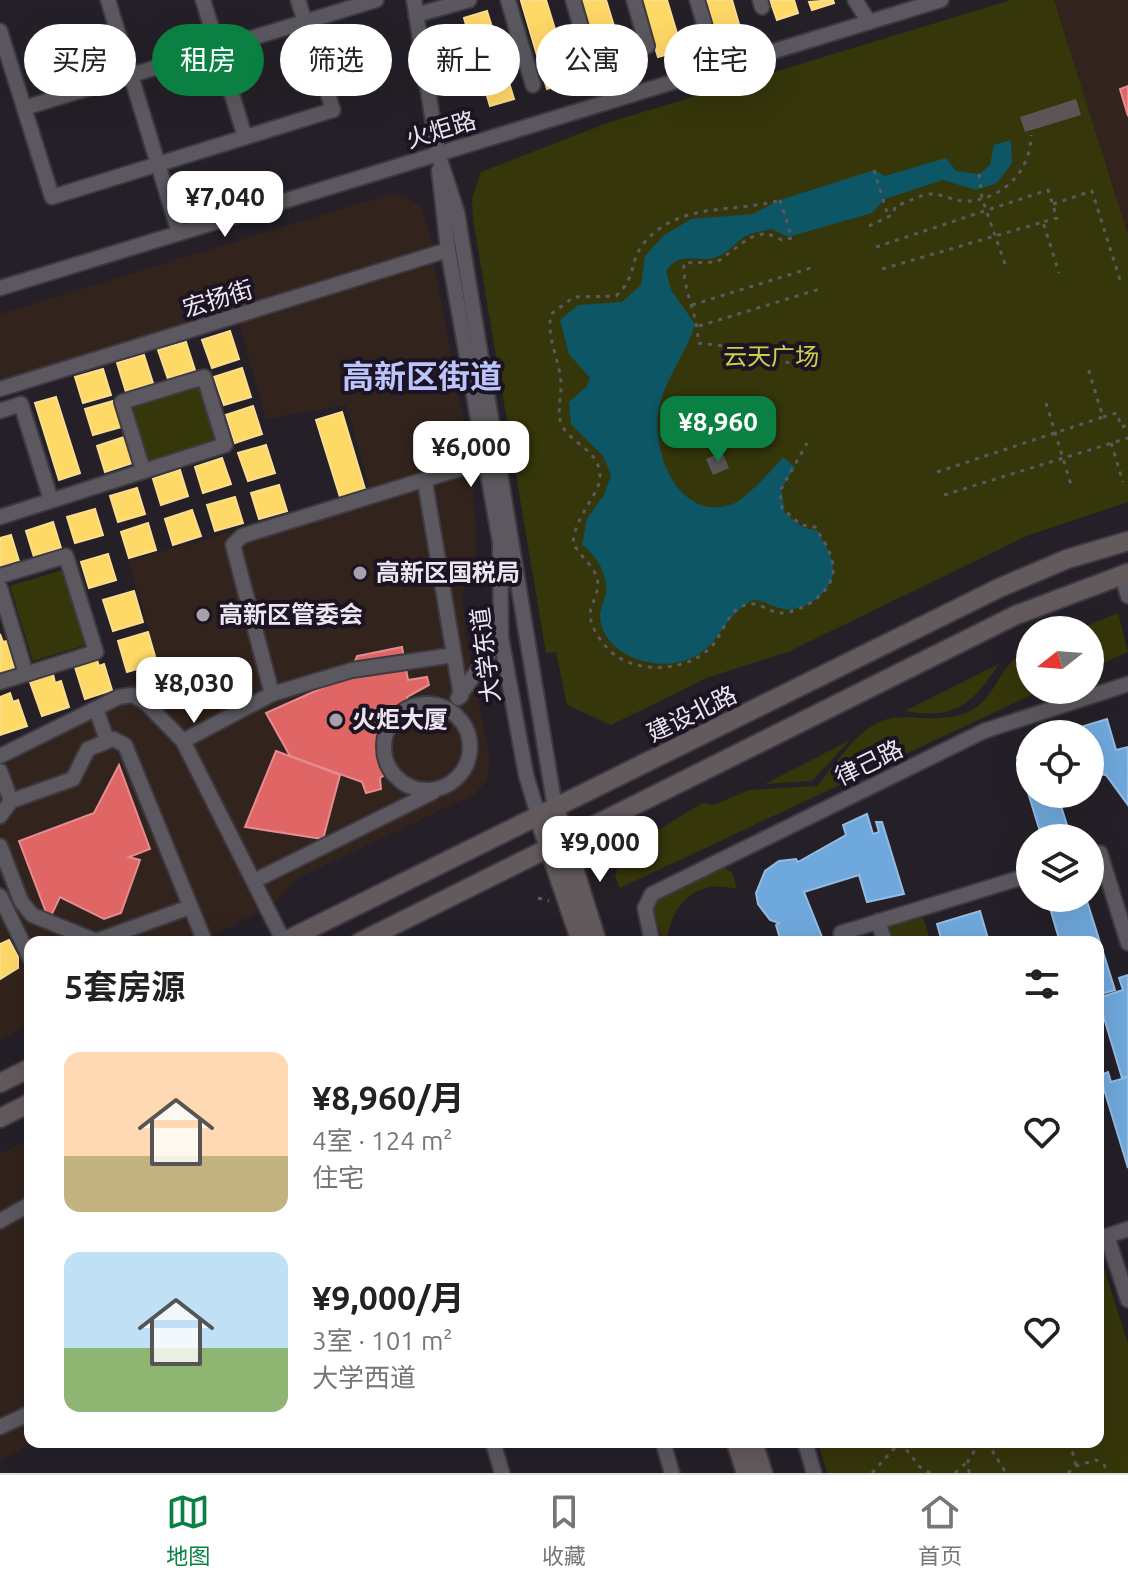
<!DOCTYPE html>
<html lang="zh">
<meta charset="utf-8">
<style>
body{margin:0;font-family:Ubuntu,"Noto Sans SC",sans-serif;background:#f2f2f2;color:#222;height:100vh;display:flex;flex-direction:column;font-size:30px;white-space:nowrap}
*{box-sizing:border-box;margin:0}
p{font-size:26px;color:#767676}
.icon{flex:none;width:44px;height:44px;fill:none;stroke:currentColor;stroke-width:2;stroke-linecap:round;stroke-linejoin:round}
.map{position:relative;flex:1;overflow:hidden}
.panel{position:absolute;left:24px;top:936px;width:1080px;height:512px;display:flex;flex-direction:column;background:#fff;border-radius:16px;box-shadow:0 8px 32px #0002}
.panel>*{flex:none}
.hud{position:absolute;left:24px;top:24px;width:1080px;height:72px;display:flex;gap:16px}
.needle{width:52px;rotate:253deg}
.buttons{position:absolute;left:1016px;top:616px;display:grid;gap:16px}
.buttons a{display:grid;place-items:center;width:88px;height:88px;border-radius:50%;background:#fff;box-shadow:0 8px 32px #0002;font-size:40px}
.price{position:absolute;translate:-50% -68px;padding:0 18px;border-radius:16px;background:#fff;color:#222;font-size:26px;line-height:52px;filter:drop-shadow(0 2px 4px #0008)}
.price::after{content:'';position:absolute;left:50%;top:48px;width:24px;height:18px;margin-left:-12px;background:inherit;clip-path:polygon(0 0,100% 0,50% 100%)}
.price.on{background:#0b8043;color:#fff}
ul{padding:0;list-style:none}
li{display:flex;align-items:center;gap:24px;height:200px;padding:0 40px}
li span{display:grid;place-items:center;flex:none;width:224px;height:160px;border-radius:16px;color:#555}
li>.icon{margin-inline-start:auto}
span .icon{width:96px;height:96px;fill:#fffc;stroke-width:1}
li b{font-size:34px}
h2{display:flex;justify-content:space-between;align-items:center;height:96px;padding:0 40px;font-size:34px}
.chip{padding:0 28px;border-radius:36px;background:#fff;box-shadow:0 8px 32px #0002;font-size:28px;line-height:72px}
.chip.on{background:#0b8043;color:#fff}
.tabs{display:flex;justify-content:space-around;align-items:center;height:112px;border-top:2px solid #e0e0e0;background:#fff;font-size:22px;color:#767676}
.tabs a{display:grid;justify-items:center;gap:4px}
.tabs .on{color:#0b8043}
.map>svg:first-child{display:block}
.commercial{fill:#32241c}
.green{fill:#35360a}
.water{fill:#0d5666}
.homes{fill:#ffd966;stroke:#f9dd90;stroke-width:2}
.shops{fill:#e06666;stroke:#e48c90;stroke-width:2}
.schools{fill:#6fa8dc;stroke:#94bbe2;stroke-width:2}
.building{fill:#5b5557}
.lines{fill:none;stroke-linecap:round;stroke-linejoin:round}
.minor-casing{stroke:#3e3a42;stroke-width:18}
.major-casing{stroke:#3e3a42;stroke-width:22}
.path{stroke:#5c585f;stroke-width:3;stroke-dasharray:4 6;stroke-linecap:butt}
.minor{stroke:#5c585f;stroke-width:14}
.major{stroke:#635a5e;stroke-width:18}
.poi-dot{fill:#a6a1ab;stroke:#1d1423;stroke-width:3}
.labels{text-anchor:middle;stroke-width:8;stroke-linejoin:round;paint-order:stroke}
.street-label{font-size:24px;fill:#ece6f1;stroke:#1d1423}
.park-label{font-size:24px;fill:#ccd04a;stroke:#1d1423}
.poi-label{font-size:24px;font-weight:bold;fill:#ece6f1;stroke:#1d1423;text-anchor:start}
.district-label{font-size:32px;font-weight:bold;fill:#bcc4fc;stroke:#1d1423}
</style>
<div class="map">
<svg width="1128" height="1473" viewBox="0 0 1128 1473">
<rect width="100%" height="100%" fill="#252028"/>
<g class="commercial">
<polygon points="1054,0 1128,0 1128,235 1083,92"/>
<polygon points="393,193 421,205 435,250 0,384 0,314"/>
<polygon points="433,259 472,464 477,551 462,595 466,636 490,760 487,780 475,794 298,878 273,905 199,942 32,942 0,876 0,748 161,669 128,561 371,492 346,405 266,419 237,316"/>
<polygon points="0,918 30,980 30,1024 0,1039"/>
<polygon points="30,1139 30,1442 34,1442 0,1460 0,1154"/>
</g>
<g class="green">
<polygon points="1011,0 1054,0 1128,235 1128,502 1029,535 788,652 709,677 611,725 567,705 556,652 546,653 473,219 472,199 481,172 607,123"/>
<polygon points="199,384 216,441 146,463 128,406"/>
<polygon points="66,569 89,644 33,661 10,586"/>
<polygon points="1118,613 1128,652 1090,669 1090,630 1077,630"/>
<path d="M1030,649V690H1042L620,888L615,876L622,853L702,803L714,805L749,790L817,786C836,764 862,721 893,718C920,715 946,724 972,710C998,696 998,663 1030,649Z"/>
<path d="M999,664C972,704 956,720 905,711Z"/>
<polygon points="850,740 812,781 765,784"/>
<path d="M724,868L732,872L737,889C697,878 671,903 667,942H663L653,908L657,900Z"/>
<polygon points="921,912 931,942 890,942 888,923"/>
<polygon points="1098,1249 1128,1344 1128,1473 827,1473 818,1442 1098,1442"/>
</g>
<path class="water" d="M1011,140L1012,163L997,183L976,190L943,180L885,199L872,213L788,237L772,229C764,231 755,232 748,235C736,241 729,253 716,257C695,264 682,249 666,271L671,290L695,324C687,353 665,378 659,408C650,452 680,526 735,503C746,498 774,468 783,457L795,467L781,489L785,513L804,528L817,530C823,542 834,557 833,571C833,592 803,613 783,609C772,607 764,600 753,600C717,619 721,655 675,663C645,668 601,651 600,616C600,608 605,600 606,592C608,575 596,554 582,545L587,519L604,495L611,475L603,456L571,424L569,402L587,386L590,378L569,354L560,320L578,305L622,302L641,285L645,256L663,236L691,219L753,214L777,201L874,170L885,176L946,158L956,171L979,174L990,165L994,145Z"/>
<g class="homes">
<polygon points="546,0 571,81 547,89 521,1"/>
<polygon points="580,0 606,0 626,65 602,72"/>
<polygon points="641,0 667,0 682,50 658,57"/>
<polygon points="706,0 732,0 741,31 717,38"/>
<polygon points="770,0 794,0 798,13 777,20"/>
<polygon points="833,0 834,3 812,10 809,2"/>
<polygon points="487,11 514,99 490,106 464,18"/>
<polygon points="230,331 239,359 212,368 202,340"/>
<polygon points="186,342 195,370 168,379 158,350"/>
<polygon points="144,355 153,383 126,392 117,363"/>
<polygon points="242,368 251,397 224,405 214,377"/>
<polygon points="103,369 111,395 83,403 75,377"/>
<polygon points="56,397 80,473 59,480 35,403"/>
<polygon points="113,401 121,427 93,435 85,409"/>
<polygon points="253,406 262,434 235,443 226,415"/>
<polygon points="342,412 365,489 340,497 316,420"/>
<polygon points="124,437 132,463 105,472 97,446"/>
<polygon points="266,445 275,473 248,481 238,453"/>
<polygon points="222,458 231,484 203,493 195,467"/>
<polygon points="180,470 188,496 161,505 153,479"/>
<polygon points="279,485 287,511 259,519 251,493"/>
<polygon points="137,488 145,514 118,522 110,496"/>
<polygon points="235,497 243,523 215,531 207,505"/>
<polygon points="95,509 103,535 75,543 67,517"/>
<polygon points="192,510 201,536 173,545 165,519"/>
<polygon points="53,522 61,548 34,557 26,531"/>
<polygon points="148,523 156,550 129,558 121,532"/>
<polygon points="11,535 19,561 0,567 0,538"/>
<polygon points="108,554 116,580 89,588 81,562"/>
<polygon points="134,591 143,622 113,631 103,600"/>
<polygon points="148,632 157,663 127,672 118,641"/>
<polygon points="0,634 3,642 7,641 16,671 0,676"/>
<polygon points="96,657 99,666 104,664 112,690 85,699 74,664"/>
<polygon points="53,674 55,683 61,681 69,707 42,716 30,682"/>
<polygon points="10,693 13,702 18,700 27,726 0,735 0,697"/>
<polygon points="9,940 18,957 18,968 0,979 0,944"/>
</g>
<g class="shops">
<polygon points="1128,86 1128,116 1120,89"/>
<polygon points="402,647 408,680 427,677 429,685 407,697 413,714 397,724 391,735 388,747 394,769 380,778 381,789 366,793 362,782 290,756 266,713 349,676 357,656"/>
<polygon points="276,751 340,775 323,839 245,827"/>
<polygon points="119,765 150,849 129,857 140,860 121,913 104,919 60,897 49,920 19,841 94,813"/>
</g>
<g class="schools">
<polygon points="1107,719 1116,750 1128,747 1128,805 1106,775 1090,773 1090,734 1058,734"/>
<polygon points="1030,748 1030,794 1069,794 1061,806 1071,838 1042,838 1017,757"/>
<polygon points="867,814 873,834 879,832 876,822 882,822 904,894 867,902 859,875 804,892 824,942 781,942 776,925 779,923 770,920 758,904 756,893 765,871 779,861 796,859 798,862 846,835 843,825"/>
<polygon points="1047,898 1086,898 1115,990 1098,995 1098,942 1060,942"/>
<polygon points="980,911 989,942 942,942 937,924"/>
<polygon points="1128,975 1128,1076 1122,1078 1098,998 1123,990 1119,978"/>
<polygon points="1108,1072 1111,1082 1128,1077 1128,1168 1103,1086 1098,1088 1098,1076"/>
</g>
<g class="building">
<polygon points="1076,99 1081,115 1025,132 1020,117"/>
<polygon points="722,452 729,468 713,475 706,459"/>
</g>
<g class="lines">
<g class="minor-casing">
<g id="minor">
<polyline points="108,0 179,233"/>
<polyline points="203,0 245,137"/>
<polyline points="414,0 438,154 457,212 555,808"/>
<polyline points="508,0 533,85"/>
<polyline points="573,0 593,68"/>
<polyline points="634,0 647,46"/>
<polyline points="697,0 706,30"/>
<polyline points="760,0 762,7"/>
<polyline points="855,0 869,22"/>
<polyline points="416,15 469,0"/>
<polyline points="0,31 52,197 333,110 298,0"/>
<polyline points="24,108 376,0"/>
<polyline points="439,170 448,250 500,542 501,637 526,775 539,818"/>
<polyline points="0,288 941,0"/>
<polyline points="0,389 448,250"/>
<polyline points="0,411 21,404 51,500"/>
<polyline points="427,478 426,488 461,696"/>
<polyline points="0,517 225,445 204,377 122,402 143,470"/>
<polyline points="233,545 242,536 485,461"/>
<polyline points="233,545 272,694"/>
<polyline points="1122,575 1128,596"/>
<polyline points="0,576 66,556 96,652 26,674 0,588"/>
<polyline points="0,682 26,674"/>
<polyline points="458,698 501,637"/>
<circle cx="427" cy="747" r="43"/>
<polyline points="96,709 107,740"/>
<polyline points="183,741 272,694 352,670 454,655"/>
<polyline points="0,756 119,697 133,695 146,703 183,741 284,942"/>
<polyline points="0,771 11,801"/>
<polyline points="0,816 11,801 73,779 88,749 113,739 125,745 205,942"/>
<polyline points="0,846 21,901 32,915 96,941 190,907"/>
<polyline points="1090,856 1100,853 1128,943"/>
<polyline points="254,881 433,792"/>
<polyline points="0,896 30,958"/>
<polyline points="878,921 885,942"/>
<polyline points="652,942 645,908 652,894 984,731 1128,684"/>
<polyline points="843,942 841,933 1030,875"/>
<polyline points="0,1221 30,1204"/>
<polyline points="1128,1229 1107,1236 1128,1300"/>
<polyline points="0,1427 30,1413"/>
<polyline points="493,1442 502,1473"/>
<polyline points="663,1442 672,1473"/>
<polyline points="805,1442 814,1473"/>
</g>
</g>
<g class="major-casing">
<g id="major">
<polyline points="555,808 597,942"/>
<polyline points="539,818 581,942"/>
<polyline points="283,942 999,588 1067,559 1128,541"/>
<polyline points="360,942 1016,615 1128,573"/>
<polyline points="0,1083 30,1068"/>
<polyline points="0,1118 30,1103"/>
<polyline points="736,1442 746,1473"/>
<polyline points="753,1442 763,1473"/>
</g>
</g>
<g class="path">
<polyline points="874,170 888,216"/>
<polyline points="979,174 982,198 1006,267"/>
<path d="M780,200L792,238L782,240L766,233L749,238L717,262L684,263C682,291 699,315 698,343L743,348L789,363"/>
<path d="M777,201C731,213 678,202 644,243C628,263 638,275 616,296L574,297L551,314C546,340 561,361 561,386C561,399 557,411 561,423C570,445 599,448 600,476C601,493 575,515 573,543C580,557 597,567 598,584C598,594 591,604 590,614C590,628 604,647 615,655C643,675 694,671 715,642C724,630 729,610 745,605C758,600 768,612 780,613C802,613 837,591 833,565C831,551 822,538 815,527L801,525L782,508L780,491L807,443"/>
<polyline points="1053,204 1092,191 1120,280"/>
<path d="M869,226L892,215L896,206C906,203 921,194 932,194C944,194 955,202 968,201C1004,199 1031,170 1031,135"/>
<polyline points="876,247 1048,190 1057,218 1043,222"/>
<polyline points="882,269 1043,222 1059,273"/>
<polyline points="692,305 814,267"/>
<polyline points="699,326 820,289"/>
<polyline points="1046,403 1072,488"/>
<polyline points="1103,417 1117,413 1121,427 1128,425"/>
<polyline points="1111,443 1123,482"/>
<polyline points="937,472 1103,417 1088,368"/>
<polyline points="944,495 1128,438"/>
<polyline points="538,898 549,901"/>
<polyline points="900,1442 920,1467 930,1473"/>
<polyline points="987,1442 1006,1473"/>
<polyline points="1070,1442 1076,1466"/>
<polyline points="872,1473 900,1442"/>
<polyline points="955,1473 968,1461"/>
<polyline points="969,1473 968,1461 980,1442"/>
<polyline points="1068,1473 1076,1466 1096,1460 1104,1465 1109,1473"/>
</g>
<use href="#minor" class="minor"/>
<use href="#major" class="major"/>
</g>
<g class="poi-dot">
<circle cx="360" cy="573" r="8"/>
<circle cx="203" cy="615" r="8"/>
<circle cx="336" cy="720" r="8"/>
</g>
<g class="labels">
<g class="street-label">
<text transform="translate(441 130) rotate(-17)" y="8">火炬路</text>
<text transform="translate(218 299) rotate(-17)" y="8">宏扬街</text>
<text transform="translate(486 655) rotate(-97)" y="8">大学东道</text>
<text transform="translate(692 714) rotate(-26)" y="8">建设北路</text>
<text transform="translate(869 763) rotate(-26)" y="8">律己路</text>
</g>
<g class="park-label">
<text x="771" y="365">云天广场</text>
</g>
<g class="poi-label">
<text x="376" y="581">高新区国税局</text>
<text x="219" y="623">高新区管委会</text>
<text x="352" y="728">火炬大厦</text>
</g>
<g class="district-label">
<text x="422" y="388">高新区街道</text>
</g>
</g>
</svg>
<div class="buttons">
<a><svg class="needle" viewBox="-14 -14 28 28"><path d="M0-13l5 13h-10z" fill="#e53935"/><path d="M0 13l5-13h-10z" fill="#767676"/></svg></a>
<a><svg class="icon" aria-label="locate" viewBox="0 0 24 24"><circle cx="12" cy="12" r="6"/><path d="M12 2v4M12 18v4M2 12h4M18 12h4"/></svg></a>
<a><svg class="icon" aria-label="layers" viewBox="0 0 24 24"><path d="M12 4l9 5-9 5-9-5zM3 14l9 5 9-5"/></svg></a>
</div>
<b class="price" style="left:225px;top:239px">¥7,040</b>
<b class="price on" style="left:718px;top:464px">¥8,960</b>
<b class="price" style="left:471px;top:489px">¥6,000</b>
<b class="price" style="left:194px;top:725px">¥8,030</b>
<b class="price" style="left:600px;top:884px">¥9,000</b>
<div class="hud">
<a class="chip">买房</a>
<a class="chip on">租房</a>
<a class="chip">筛选</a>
<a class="chip">新上</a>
<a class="chip">公寓</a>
<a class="chip">住宅</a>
</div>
<section class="panel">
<h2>5套房源<svg class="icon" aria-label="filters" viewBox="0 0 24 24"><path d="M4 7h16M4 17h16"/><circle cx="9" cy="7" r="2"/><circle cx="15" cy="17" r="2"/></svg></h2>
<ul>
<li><span style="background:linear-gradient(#ffd9b3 65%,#c2b280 0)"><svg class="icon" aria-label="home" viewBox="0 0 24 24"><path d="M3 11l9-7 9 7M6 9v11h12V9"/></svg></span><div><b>¥8,960/月</b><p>4室 · 124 m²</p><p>住宅</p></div><svg class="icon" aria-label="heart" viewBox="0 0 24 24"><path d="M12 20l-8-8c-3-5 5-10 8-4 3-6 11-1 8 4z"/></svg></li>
<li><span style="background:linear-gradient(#bfe0f5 60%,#8fb573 0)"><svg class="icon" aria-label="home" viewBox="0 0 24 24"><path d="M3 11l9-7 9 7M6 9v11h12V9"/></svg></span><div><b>¥9,000/月</b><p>3室 · 101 m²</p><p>大学西道</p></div><svg class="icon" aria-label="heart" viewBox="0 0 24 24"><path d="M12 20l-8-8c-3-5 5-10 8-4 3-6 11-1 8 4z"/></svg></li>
</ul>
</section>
</div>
<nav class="tabs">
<a class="on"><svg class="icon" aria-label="map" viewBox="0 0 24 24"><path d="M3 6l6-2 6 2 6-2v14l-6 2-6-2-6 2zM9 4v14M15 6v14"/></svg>地图</a>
<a><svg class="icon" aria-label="saved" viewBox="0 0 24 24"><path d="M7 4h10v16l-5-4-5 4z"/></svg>收藏</a>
<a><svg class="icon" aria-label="home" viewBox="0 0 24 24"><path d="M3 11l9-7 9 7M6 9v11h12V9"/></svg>首页</a>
</nav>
